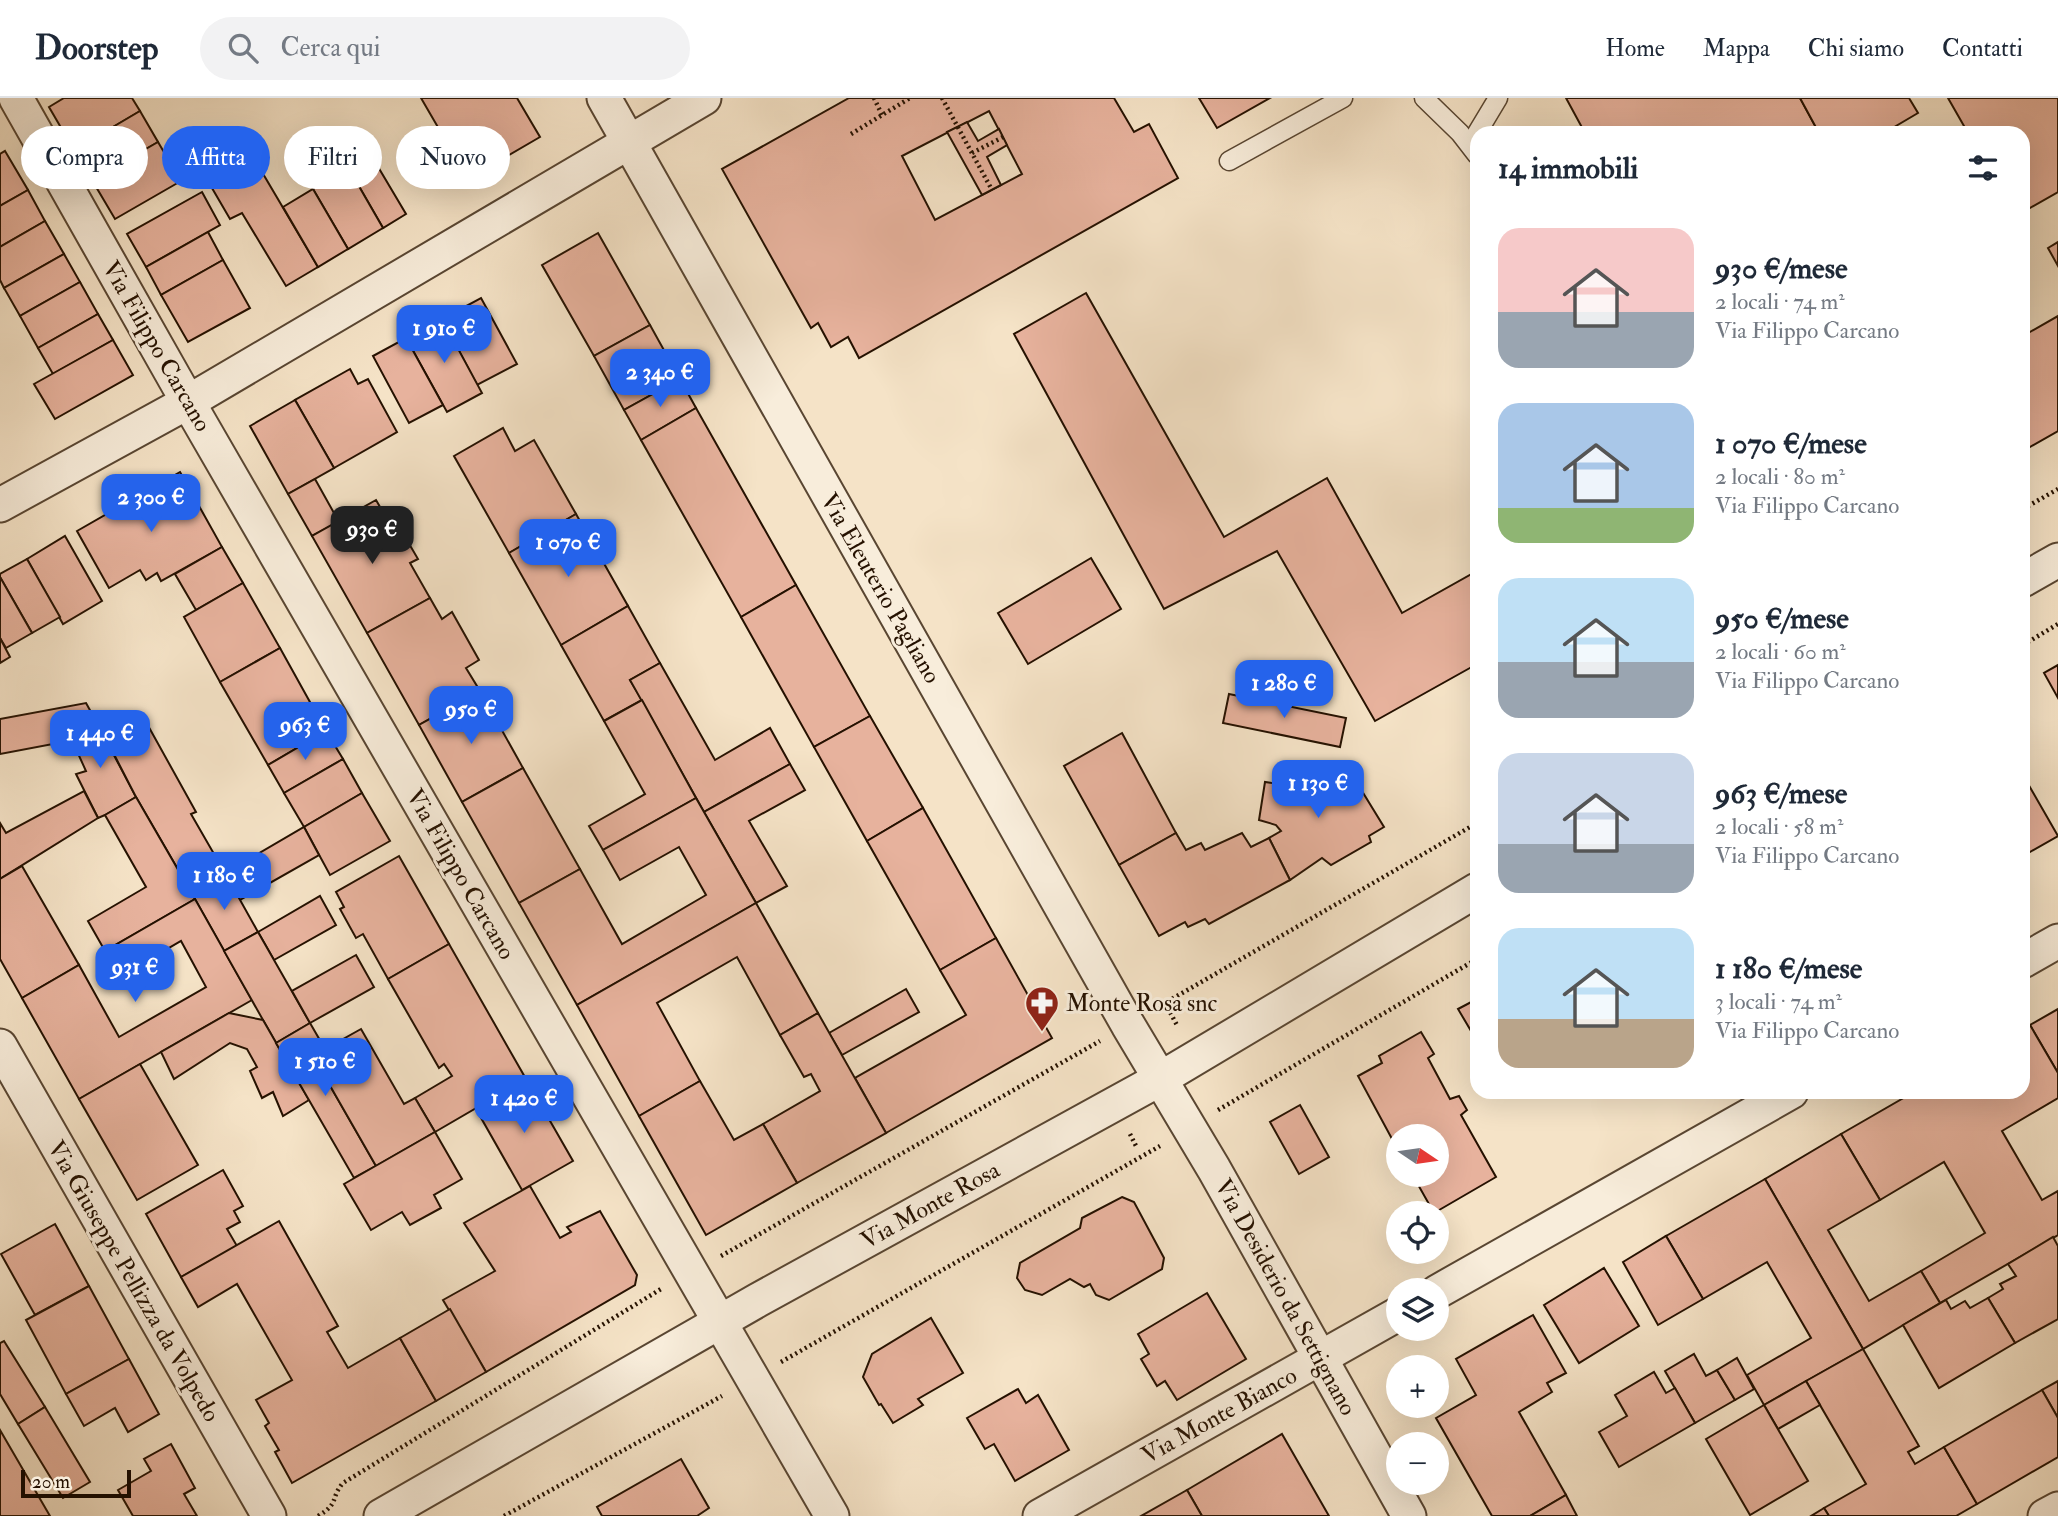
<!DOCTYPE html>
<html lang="it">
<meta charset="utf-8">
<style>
body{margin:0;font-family:"IM FELL Double Pica",serif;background:#f2f2f3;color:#1f2937;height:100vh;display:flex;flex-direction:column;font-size:26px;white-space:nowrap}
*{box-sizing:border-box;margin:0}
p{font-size:23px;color:#747a83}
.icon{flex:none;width:38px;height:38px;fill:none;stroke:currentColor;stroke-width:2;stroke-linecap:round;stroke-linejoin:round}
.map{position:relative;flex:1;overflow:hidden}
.panel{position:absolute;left:1470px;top:28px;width:560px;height:973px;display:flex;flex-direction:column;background:#fff;border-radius:21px;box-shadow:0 7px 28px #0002}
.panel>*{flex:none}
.banner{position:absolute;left:21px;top:28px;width:665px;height:63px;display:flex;gap:14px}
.needle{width:46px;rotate:103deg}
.tools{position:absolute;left:1386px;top:1026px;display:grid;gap:14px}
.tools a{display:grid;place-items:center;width:63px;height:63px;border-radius:50%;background:#fff;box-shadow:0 7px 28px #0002;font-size:35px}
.scale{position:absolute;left:21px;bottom:18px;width:110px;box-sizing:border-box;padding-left:7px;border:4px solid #251100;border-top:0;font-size:19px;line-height:24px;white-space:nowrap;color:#251100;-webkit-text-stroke:5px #f8eddb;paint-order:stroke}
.price{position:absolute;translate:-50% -60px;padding:0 16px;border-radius:14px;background:#2563eb;color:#fff;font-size:23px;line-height:46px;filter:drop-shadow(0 2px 4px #0008)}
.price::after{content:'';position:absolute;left:50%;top:42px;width:21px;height:16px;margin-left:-10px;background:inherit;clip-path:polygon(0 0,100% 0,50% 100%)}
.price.selected{background:#222;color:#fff}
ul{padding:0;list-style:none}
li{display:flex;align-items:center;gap:21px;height:175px;padding:0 28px}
li span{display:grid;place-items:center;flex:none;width:196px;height:140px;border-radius:21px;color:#555}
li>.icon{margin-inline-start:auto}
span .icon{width:84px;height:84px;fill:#fffc;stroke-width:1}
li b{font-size:30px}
h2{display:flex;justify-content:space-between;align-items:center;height:84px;padding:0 28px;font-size:30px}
.tag{padding:0 24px;border-radius:32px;background:#fff;box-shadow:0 7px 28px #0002;font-size:24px;line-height:63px}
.tag.selected{background:#2563eb;color:#fff}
header{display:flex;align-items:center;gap:42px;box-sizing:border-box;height:98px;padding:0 35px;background:#fff;border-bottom:2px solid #e0e1e3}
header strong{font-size:33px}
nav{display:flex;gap:38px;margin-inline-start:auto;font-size:24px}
.search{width:490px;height:63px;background:#f2f2f3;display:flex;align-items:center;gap:18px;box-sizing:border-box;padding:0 24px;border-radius:38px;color:#747a83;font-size:26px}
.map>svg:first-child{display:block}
.building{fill:#e7b29d;stroke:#251100;stroke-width:2;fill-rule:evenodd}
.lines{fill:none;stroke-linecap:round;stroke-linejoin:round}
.service-casing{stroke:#594632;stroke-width:21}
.minor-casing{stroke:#594632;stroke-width:37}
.path{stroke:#251100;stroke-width:4.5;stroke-dasharray:2 3.5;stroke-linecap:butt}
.service{stroke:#f8eddb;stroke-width:18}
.minor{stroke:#f8eddb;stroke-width:33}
.labels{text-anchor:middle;stroke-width:6;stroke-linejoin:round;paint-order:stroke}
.street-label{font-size:24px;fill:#251100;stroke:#f8eddb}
.poi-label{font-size:24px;fill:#251100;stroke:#f8eddb;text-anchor:start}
</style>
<header>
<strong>Doorstep</strong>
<div class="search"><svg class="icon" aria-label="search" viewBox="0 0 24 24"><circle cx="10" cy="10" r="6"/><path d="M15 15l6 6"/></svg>Cerca qui</div>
<nav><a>Home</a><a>Mappa</a><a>Chi siamo</a><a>Contatti</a></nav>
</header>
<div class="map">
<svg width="2058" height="1418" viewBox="0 0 2058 1418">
<rect width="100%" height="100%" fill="#f5e3c7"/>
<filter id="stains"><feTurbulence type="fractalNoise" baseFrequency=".00286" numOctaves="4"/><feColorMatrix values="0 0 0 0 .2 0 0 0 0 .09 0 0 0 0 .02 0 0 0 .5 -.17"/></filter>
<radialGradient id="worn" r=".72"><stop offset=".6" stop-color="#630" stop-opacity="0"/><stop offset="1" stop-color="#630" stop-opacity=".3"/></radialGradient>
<g class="building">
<polygon points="64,0 132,0 140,13 74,52 49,9"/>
<polygon points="421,0 517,0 540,39 468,81"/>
<path d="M849,0H1114L1134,34L1149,26L1178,80L859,260L848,239L831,249L818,225L811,230L722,71ZM989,13L1022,76L935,122L902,58Z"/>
<polygon points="1199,0 1270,0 1217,30"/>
<polygon points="1566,0 1800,0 1819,35 1585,35"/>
<polygon points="1800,0 1909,0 1918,15 1884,35 1819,35"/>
<polygon points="1948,0 2058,0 2058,94 2023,114 2023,35 1968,35"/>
<polygon points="140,13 158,44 92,82 74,52"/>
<polygon points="967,24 978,43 999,31 1007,47 987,59 1001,87 982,97 947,34"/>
<polygon points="158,44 181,83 115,121 92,82"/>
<polygon points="249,52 318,169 286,188 242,115 230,121 205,78"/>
<polygon points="5,53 28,92 0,108 0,56"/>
<polygon points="371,57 406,116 383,130 349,71"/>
<polygon points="349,71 383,130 348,151 313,91"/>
<polygon points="313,91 348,151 318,169 283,109"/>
<polygon points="28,92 45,123 0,149 0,108"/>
<polygon points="202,94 220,127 146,169 127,136"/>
<polygon points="45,123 64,156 4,190 0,182 0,149"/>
<polygon points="208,134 223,162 161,197 146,169"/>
<polygon points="598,135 650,227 594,258 542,167"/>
<polygon points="2058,144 2058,168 2048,150"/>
<polygon points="64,156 80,184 20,218 4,190"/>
<polygon points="223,162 250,210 188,244 161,197"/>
<polygon points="80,184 98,216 38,250 20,218"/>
<polygon points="1086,195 1224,439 1327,380 1402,515 1477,473 1477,566 1375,623 1277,453 1164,511 1014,236"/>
<polygon points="481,200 517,266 477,287 442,221"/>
<polygon points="98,216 113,242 53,276 38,250"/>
<polygon points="2058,218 2058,333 2023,353 2023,238"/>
<polygon points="442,221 482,295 447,314 406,240"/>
<polygon points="650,227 680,281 624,312 594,258"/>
<polygon points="406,240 443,307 409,325 373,258"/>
<polygon points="113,242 133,277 55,321 34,286"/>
<polygon points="350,271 358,286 368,281 397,334 334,370 295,302"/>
<polygon points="680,281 696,310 641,342 624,312"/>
<polygon points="295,302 334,370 288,396 250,328"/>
<polygon points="696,310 796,487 741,519 641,342"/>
<polygon points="503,330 515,353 534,342 576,416 509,455 454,358"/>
<polygon points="180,374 222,449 161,483 157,475 146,482 140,472 109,490 77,433"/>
<polygon points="315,381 339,424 312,438 288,396"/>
<polygon points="376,402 395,435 401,432 418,461 410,465 430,500 367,535 312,438"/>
<polygon points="576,416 628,508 561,547 509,455"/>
<polygon points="65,438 102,503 63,526 27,461"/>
<polygon points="222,449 243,485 196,512 175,476"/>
<polygon points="1091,460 1121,511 1028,566 998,515"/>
<polygon points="27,461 60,519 32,535 0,479 0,476"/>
<polygon points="0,479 32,535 6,550 0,540"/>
<polygon points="243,485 280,550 220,584 184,519"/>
<polygon points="796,487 870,618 814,649 741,519"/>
<polygon points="430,500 442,521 452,514 479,562 466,570 480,593 419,627 367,535"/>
<polygon points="628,508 660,565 630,582 642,602 604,623 561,547"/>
<polygon points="0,540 10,559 0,565"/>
<polygon points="280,550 326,633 268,667 220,584"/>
<polygon points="660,565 715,662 770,630 790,666 704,714 630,582"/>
<polygon points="2058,567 2058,600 2044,575"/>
<polygon points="480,593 523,670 462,704 419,627"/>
<polygon points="1229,596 1346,620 1340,649 1223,625"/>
<polygon points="642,602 696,700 603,752 589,728 645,696 604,623"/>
<polygon points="86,605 96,623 68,629 70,638 52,642 53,646 0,656 0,621"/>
<polygon points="870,618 923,710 867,743 814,649"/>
<polygon points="96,623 136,699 105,717 98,720 76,676 86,673 70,638 68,629"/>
<polygon points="146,624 196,714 191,716 225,775 191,794 136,699 102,633"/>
<polygon points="326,633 343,661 284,695 268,667"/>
<polygon points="1122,635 1176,735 1119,767 1064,668"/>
<polygon points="343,661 362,695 304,729 284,695"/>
<polygon points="790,666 805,692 749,723 787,788 756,805 704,714"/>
<polygon points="1346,667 1384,729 1369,738 1371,744 1331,767 1322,760 1290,782 1269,740 1281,733 1276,727 1259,722 1265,684 1300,689"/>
<polygon points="523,670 580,771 519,805 462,704"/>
<polygon points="2023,677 2058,738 2023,758"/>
<polygon points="84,693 98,720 0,781 0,725 6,735"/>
<polygon points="362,695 390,743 330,777 304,729"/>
<polygon points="136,699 195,801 105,853 88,823 146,789 105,717"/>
<polygon points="696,700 756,805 577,907 519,805 580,771 622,846 706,797 679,749 620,782 603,752"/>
<polygon points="923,710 996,840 940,872 867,743"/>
<polygon points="304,729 319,757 240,802 225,775"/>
<polygon points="1176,735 1186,752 1201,745 1205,752 1242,735 1251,749 1269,740 1290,782 1209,826 1205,821 1188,829 1185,824 1159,838 1119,767"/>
<polygon points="399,758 449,846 388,881 363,836 356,840 340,811 344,809 336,794"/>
<polygon points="22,768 79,867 22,900 0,861 0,781"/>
<polygon points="225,775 258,834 224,853 191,794"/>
<polygon points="320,798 336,827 274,862 258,834"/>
<polygon points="195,801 252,902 79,1001 22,900 79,867 119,939 206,889 181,843 119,879 105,853"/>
<polygon points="756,805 818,915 780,937 737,859 657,905 700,983 639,1018 577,907"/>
<polygon points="258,834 310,925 276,945 224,853"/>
<polygon points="996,840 1052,940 886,1035 855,980 966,917 940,872"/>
<polygon points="449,846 526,981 435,1034 415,1000 452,978 444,966 439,970 388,881"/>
<polygon points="356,857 374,889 310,925 292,893"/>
<polygon points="906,891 919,914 842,957 829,935"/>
<polygon points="1477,901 1477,943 1458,911"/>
<polygon points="2058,911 2058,975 2030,927"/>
<polygon points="229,915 263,922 309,1002 283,1018 273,994 262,1000 250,973 257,969 247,951 230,945 174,981 161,954"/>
<polygon points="818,915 886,1035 797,1085 763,1026 820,993 811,976 804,979 780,937"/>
<polygon points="310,925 325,951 313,958 376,1068 354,1080 276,945"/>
<polygon points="2030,927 2058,975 2058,1000 2002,1033 2042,1102 2058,1093 2058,1137 1940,1205 1921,1173 1985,1135 1944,1064 1880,1102 1841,1036 1914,994 2023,994 2023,931"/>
<polygon points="361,931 404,1006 415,1000 435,1034 376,1068 313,958"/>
<polygon points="1421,934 1434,956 1428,960 1450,1001 1459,998 1467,1012 1461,1017 1496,1079 1434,1115 1412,1076 1437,1076 1437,1038 1398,1038 1398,1052 1358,978 1382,965 1379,958"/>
<polygon points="140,966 198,1067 137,1102 79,1001"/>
<polygon points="526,981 573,1063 522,1092 476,1011"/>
<polygon points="700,983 734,1042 763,1026 797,1085 706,1137 639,1018"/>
<polygon points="1300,1007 1329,1059 1299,1076 1270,1024"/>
<polygon points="435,1034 462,1081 434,1097 441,1110 410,1127 402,1114 371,1132 344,1086"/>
<polygon points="1841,1036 1880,1102 1828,1132 1869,1203 1921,1173 1940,1205 1863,1251 1765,1081"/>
<polygon points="223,1072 243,1108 234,1113 240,1124 227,1131 237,1148 181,1179 146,1116"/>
<polygon points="1765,1081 1863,1251 1764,1307 1747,1277 1811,1240 1767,1164 1703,1201 1666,1138"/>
<polygon points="530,1088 560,1140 571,1134 567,1129 600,1113 637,1177 635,1187 486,1274 443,1202 495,1173 464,1125"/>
<polygon points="1122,1099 1134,1104 1164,1160 1162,1171 1109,1202 1096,1197 1090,1186 1084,1189 1070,1181 1042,1197 1025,1192 1017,1180 1020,1165 1080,1130 1082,1120"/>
<polygon points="279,1123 338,1228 327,1234 348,1270 400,1240 436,1303 292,1385 275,1354 279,1352 265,1328 269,1325 256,1302 292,1282 237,1186 198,1209 181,1179"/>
<polygon points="55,1126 89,1188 35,1217 1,1156"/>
<polygon points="1666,1138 1703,1201 1658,1227 1623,1164"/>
<polygon points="2053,1139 2058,1148 2058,1221 2015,1245 1988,1200 2003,1191 2000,1186 2016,1178 2008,1166"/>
<polygon points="1604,1170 1639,1228 1579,1265 1544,1207"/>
<polygon points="89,1188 129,1261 66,1296 26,1222"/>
<polygon points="1207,1195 1246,1261 1177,1302 1165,1283 1157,1288 1141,1261 1149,1256 1138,1236"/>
<polygon points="1988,1200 2015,1245 1939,1290 1903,1227 1946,1202 1951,1211 1965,1203 1970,1210"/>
<polygon points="450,1211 486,1274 436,1303 400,1240"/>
<polygon points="1533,1217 1566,1275 1547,1285 1552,1294 1519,1314 1566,1397 1530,1418 1492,1418 1436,1320 1476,1297 1456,1261"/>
<polygon points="931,1220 963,1275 918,1301 923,1307 893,1325 881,1306 879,1307 863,1279 872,1256"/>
<polygon points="4,1243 45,1309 18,1326 0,1296 0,1245"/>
<polygon points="1863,1251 1919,1348 1908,1354 1915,1366 1944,1349 1977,1406 1956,1418 1829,1418 1824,1410 1866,1386 1806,1283"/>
<polygon points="1694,1256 1706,1278 1717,1272 1735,1302 1695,1325 1665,1273"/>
<polygon points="1737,1260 1754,1291 1735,1302 1717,1272"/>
<polygon points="129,1261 159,1316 128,1334 115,1310 84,1328 66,1296"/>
<polygon points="1654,1274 1666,1295 1675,1290 1695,1325 1619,1369 1599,1334 1627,1318 1615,1297"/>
<polygon points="1806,1283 1820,1307 1778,1331 1764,1307"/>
<polygon points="2058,1283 2058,1320 2042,1292"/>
<polygon points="1018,1291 1026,1305 1038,1297 1069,1352 1015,1383 994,1346 985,1351 967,1320"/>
<polygon points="2042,1292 2058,1320 2058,1359 1977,1406 1944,1349"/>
<polygon points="1764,1307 1808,1383 1750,1417 1706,1341"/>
<polygon points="45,1309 90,1384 63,1400 18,1326"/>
<polygon points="0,1332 50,1418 0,1418"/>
<polygon points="1282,1336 1329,1418 1202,1418 1187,1392"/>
<polygon points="171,1346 195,1390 184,1396 197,1418 133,1418 118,1392 151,1373 144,1361"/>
<polygon points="681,1361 709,1410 697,1418 602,1418 597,1409"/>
<polygon points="1187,1392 1202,1418 1141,1418"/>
<polygon points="1566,1397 1577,1418 1530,1418"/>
<polygon points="1824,1410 1829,1418 1811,1418"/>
</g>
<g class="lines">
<g class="service-casing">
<g id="service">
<polyline points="1424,0 1460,35 1477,57"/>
<polyline points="1477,35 1498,0"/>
<polyline points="1229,63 1343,0"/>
</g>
</g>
<g class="minor-casing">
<g id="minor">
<polyline points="16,0 188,304 832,1418"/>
<polyline points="604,0 1128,927 1214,1071 1409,1418"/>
<polyline points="0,407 188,304 704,0"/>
<polyline points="2023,482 2058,462"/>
<polyline points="2023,863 2058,843"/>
<polyline points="0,948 269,1418"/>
<polyline points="1437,1194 1791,994"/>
<polyline points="381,1418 758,1202 1160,981 1477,792"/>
<polyline points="1040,1418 1398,1216"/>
<polyline points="2045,1418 2058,1411"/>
</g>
</g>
<g class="path">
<polyline points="874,0 882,17"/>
<polyline points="942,0 992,92"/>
<polyline points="851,36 910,0"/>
<polyline points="972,55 1003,39"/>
<polyline points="2023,411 2058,391"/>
<polyline points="2023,547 2058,526"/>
<polyline points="1165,905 1178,929"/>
<polyline points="1158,909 1477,725"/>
<polyline points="1218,1012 1477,861"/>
<polyline points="1130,1036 1137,1050"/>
<polyline points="721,1158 1100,943"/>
<polyline points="781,1264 1160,1048"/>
<path d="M318,1418C340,1405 330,1400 343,1385L661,1191"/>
<polyline points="504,1418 722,1298"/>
</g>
<use href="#service" class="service"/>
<use href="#minor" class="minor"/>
</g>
<defs>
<g id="pharmacy-pin" transform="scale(1.75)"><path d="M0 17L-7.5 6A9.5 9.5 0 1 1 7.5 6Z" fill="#8f2418" stroke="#f8eddb"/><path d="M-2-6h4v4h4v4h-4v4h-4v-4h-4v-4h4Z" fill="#fff"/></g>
</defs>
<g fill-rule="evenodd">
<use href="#pharmacy-pin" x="1042" y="905"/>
</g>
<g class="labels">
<g class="street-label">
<text transform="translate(157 248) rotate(60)" y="8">Via Filippo Carcano</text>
<text transform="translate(881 490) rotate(60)" y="8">Via Eleuterio Pagliano</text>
<text transform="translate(461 776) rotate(60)" y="8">Via Filippo Carcano</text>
<text transform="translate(930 1107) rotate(-29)" y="8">Via Monte Rosa</text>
<text transform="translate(134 1183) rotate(60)" y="8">Via Giuseppe Pellizza da Volpedo</text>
<text transform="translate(1286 1199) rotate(61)" y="8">Via Desiderio da Settignano</text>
<text transform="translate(1219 1317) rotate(-29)" y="8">Via Monte Bianco</text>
</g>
<g class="poi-label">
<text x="1066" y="913">Monte Rosa snc</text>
</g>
</g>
<rect width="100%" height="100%" filter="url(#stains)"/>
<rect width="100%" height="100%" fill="url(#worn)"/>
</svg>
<div class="tools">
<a><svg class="needle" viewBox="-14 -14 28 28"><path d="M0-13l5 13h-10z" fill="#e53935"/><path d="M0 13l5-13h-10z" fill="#747a83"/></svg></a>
<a><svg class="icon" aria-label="locate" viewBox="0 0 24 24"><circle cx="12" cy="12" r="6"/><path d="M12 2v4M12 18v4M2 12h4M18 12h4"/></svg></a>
<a><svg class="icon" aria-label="layers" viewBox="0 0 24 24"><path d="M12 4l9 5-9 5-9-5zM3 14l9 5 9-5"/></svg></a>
<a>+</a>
<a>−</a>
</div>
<div class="scale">20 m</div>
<b class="price" style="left:444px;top:267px">1 910 €</b>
<b class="price" style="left:660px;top:311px">2 340 €</b>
<b class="price" style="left:151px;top:436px">2 300 €</b>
<b class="price selected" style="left:372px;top:468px">930 €</b>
<b class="price" style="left:568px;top:481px">1 070 €</b>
<b class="price" style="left:1284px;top:622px">1 280 €</b>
<b class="price" style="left:471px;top:648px">950 €</b>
<b class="price" style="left:305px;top:664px">963 €</b>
<b class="price" style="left:100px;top:672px">1 440 €</b>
<b class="price" style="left:1318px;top:722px">1 130 €</b>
<b class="price" style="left:224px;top:814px">1 180 €</b>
<b class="price" style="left:135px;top:906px">931 €</b>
<b class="price" style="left:325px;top:1000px">1 510 €</b>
<b class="price" style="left:524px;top:1037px">1 420 €</b>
<div class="banner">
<a class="tag">Compra</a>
<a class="tag selected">Affitta</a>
<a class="tag">Filtri</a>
<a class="tag">Nuovo</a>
</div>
<section class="panel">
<h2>14 immobili<svg class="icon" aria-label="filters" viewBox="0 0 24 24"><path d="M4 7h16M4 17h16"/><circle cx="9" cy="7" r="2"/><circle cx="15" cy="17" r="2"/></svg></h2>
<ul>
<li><span style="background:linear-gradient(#f6c9c9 60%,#9aa5b1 0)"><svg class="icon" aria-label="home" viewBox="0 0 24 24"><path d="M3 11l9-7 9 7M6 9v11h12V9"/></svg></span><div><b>930 €/mese</b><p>2 locali · 74 m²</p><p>Via Filippo Carcano</p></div></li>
<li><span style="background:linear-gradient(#a9c7e8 75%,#8fb573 0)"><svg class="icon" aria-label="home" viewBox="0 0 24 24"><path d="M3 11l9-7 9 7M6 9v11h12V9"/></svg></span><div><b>1 070 €/mese</b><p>2 locali · 80 m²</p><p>Via Filippo Carcano</p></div></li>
<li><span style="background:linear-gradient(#bfe0f5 60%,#9aa5b1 0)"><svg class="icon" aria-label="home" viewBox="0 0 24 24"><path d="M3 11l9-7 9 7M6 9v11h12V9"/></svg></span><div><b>950 €/mese</b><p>2 locali · 60 m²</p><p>Via Filippo Carcano</p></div></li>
<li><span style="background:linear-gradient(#c9d6e8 65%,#9aa5b1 0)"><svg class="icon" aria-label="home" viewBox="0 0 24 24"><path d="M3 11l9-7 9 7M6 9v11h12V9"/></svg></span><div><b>963 €/mese</b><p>2 locali · 58 m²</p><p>Via Filippo Carcano</p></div></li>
<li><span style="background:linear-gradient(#bfe0f5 65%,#b9a48a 0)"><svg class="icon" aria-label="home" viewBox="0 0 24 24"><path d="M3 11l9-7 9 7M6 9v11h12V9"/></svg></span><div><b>1 180 €/mese</b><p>3 locali · 74 m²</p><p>Via Filippo Carcano</p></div></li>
</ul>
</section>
</div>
